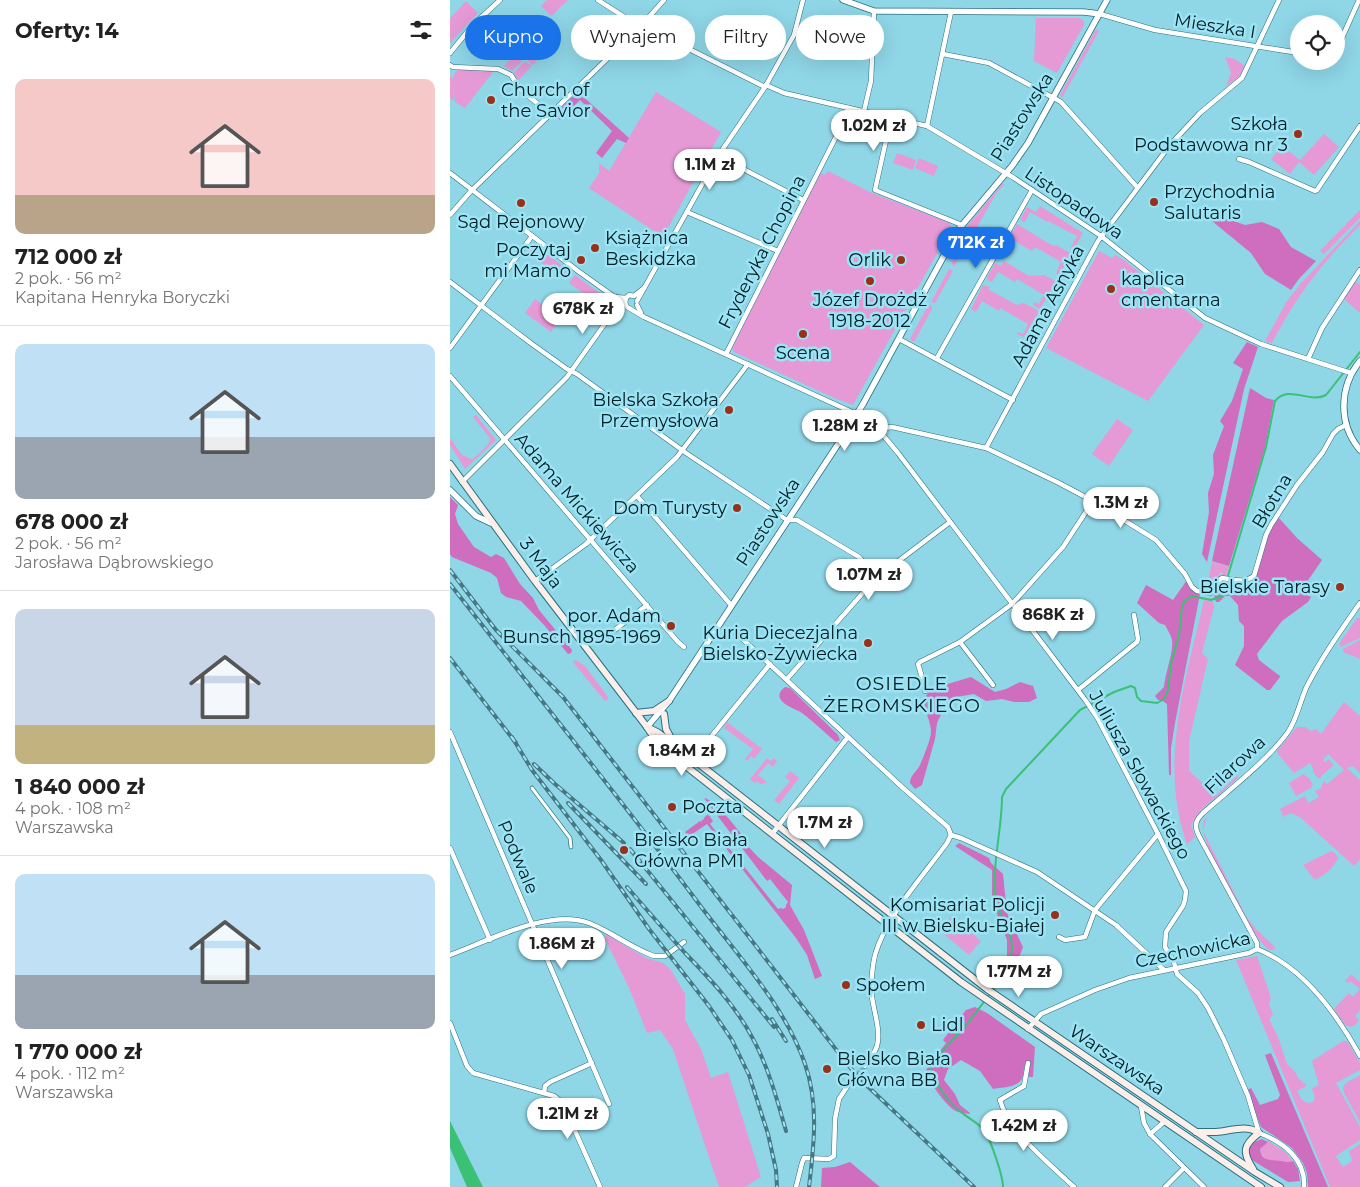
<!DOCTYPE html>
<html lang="pl">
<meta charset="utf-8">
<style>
body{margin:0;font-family:Montserrat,sans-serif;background:#f2f2f2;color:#222;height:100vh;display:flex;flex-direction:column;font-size:19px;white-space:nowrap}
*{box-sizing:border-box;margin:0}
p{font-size:16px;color:#767676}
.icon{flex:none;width:28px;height:28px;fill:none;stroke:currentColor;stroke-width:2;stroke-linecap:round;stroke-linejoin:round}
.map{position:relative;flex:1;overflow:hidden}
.panel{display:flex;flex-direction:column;background:#fff;width:450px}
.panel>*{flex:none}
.hud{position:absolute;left:15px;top:15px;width:475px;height:45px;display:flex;gap:10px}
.controls{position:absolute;left:840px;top:15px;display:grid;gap:10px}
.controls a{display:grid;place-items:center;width:55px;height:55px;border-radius:50%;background:#fff;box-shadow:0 5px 20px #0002;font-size:25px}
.price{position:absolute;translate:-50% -42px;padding:0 11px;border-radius:18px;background:#fff;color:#222;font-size:16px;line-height:32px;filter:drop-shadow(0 1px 2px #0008)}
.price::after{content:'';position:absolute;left:50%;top:30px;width:15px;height:11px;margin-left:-8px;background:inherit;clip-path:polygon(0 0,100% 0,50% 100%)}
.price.selected{background:#1a73e8;color:#fff}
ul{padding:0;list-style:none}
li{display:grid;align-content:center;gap:10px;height:265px;padding:0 15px}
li+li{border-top:1px solid #e0e0e0}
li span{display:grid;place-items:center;height:155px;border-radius:10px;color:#555}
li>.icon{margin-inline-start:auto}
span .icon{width:90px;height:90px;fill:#fffc;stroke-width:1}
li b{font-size:21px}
h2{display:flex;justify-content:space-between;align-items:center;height:60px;padding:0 15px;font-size:21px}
.pill{padding:0 18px;border-radius:22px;background:#fff;box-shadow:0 5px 20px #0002;font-size:18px;line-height:45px}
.pill.selected{background:#1a73e8;color:#fff}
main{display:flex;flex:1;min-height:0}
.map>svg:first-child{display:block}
.green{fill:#e59ad6}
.forest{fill:#cf6dbe}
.water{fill:#3bc176}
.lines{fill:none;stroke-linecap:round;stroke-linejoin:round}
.stream{stroke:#3bc176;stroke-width:2}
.minor-tunnel{stroke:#73b1c0;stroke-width:4.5;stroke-dasharray:4.5 2;stroke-linecap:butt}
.pedestrian-casing{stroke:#277180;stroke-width:4.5}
.minor-casing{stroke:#277180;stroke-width:5.5}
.tertiary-casing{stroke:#277180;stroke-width:7}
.secondary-casing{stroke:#277180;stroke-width:8}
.pedestrian{stroke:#fff;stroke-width:3}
.minor{stroke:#fff;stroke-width:4.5}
.tertiary{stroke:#fff;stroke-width:5.5}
.secondary{stroke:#fdeeea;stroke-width:6}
.rail-casing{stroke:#467782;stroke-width:4}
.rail{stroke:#9ce3f4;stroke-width:2;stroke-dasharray:5.5;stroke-linecap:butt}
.poi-dot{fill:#993119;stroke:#9ce3f4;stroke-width:2}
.labels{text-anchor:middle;stroke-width:5;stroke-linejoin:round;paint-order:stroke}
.street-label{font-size:18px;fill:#011e24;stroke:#9ce3f4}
.poi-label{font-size:18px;fill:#011e24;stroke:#9ce3f4;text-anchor:start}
.neighbourhood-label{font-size:19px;letter-spacing:1px;fill:#011e24;stroke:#9ce3f4}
</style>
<main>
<section class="panel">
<h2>Oferty: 14<svg class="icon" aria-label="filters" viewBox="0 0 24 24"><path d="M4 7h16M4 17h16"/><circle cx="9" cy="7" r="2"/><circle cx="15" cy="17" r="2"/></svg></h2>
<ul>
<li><span style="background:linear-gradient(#f6c9c9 75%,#b9a48a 0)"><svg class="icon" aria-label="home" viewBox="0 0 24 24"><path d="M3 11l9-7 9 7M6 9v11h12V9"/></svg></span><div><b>712 000 zł</b><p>2 pok. · 56 m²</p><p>Kapitana Henryka Boryczki</p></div></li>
<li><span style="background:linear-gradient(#bfe0f5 60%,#9aa5b1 0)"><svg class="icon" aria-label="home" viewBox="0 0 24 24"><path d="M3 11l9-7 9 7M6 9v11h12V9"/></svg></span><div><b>678 000 zł</b><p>2 pok. · 56 m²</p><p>Jarosława Dąbrowskiego</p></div></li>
<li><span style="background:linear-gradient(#c9d6e8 75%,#c2b280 0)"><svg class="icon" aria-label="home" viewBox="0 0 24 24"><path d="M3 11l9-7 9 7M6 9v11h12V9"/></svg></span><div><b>1 840 000 zł</b><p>4 pok. · 108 m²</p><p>Warszawska</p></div></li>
<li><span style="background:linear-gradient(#bfe0f5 65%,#9aa5b1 0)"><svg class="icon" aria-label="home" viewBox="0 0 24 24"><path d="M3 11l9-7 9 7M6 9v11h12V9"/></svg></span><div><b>1 770 000 zł</b><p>4 pok. · 112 m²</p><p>Warszawska</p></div></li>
</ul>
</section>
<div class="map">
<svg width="910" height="1187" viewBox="0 0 910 1187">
<rect width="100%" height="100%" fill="#8fd6e7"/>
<g class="green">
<polygon points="97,0 118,0 101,16 91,6"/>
<polygon points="16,1 28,13 0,43 0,18"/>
<polygon points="45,16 56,25 63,20 74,32 56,50 49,44 51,42 46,38 44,40 31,30"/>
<polygon points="586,18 629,18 634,21 634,25 607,73 584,61"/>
<polygon points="646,29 649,31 612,98 610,95"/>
<polygon points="78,38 86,44 77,56 74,55 72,57 67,52"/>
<polygon points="87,45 94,51 83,65 78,61 78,56"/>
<polygon points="66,53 72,57 71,62 62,71 54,66"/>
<polygon points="775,57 785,59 795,66 788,78 776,86 781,73"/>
<polygon points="76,62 82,66 68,81 64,73 73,63"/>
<polygon points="13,68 42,70 43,72 15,108 5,102 3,83 4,101 0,98 0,74 2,80 6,71"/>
<polygon points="206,92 271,132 213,237 139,188 149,173 149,163 159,171"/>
<polygon points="874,134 889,147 864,175 849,162 840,174 821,159 832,146 850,160"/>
<polygon points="447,153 466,160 463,170 443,163"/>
<polygon points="469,158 488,166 484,176 465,168"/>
<polygon points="378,171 422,193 500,223 501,228 403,405 382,397 284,352 282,348 370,173 375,175"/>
<polygon points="553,183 554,185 547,192 526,229 521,228 517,231 514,230"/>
<polygon points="590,206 633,233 624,249 621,247 627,236 598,221 597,222 580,212 575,222 570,220 577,207 586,212"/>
<polygon points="910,210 910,218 874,254 870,251"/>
<path d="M910,221V225C872,263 847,295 822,343L815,341L837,301L852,282Z"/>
<polygon points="567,224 603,246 606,245 622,254 609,275 606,273 611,262 585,247 582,251 559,238"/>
<path d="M520,232H524L504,267L501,262C510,257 510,240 520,232Z"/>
<polygon points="81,245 84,245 120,271 114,279 76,252"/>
<polygon points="649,251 662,258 665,255 674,260 754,325 698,401 596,348"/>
<polygon points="554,261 579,276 594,275 606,281 590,309 583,305 585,302 589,304 594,295 567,279 565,282 548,272 542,282 538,280 537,277 545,263 551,266"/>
<polygon points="499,269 503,271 485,303 481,302"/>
<polygon points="125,275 162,302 163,305 158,311 119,283"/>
<polygon points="905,281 910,285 910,313 893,298"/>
<polygon points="533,285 540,287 539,290 567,305 574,303 589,311 574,337 567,334 568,332 573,334 578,324 550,308 549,311 532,301 526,312 521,309"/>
<polygon points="85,299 111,318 101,332 75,313"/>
<polygon points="479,304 482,306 482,309 464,342 460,339"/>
<polygon points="26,415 46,440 15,469 0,445 0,438 12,455 21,459 24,458 38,445 40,438 23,417"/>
<polygon points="667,419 683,430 659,466 642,454"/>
<polygon points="762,562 779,566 776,576 773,576 772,572 770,573 764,590 756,591"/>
<path d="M754,600L763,601L764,607L752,653L758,659L739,741V771L766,795L787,776L788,778L750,811L741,825L745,837L737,844C708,763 736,680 754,600Z"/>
<polygon points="907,618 910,618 910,638 891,647 889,644"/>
<polygon points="910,640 910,659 893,652 893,649"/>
<polygon points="126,660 135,666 158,697 157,701 154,700 123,662"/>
<path d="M894,702L910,716V773L903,766L897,768L910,780V859L904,866L851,818L841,813L834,816L836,822L830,809L855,796L858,803L869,797L865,791C876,786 869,788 874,781L877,784L894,770L878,754L873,760L875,762L878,759L884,765L871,776V778H868L863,772V768L860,763L844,773L828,754L827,751L847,727H855L861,731L866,729L871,734Z"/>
<polygon points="277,722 312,749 304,759 301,756 297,761 295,759 303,749 274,728"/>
<polygon points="317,758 321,761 324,758 327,761 323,767 318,763 308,775 317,782 315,783 310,784 307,781 305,783 300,779"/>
<polygon points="340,771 349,778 329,804 324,800 340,781 335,777"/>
<polygon points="853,774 859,778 863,785 861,788 846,796 839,783"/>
<path d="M757,816L753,831L796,916L806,929L826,948L823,950H819C804,940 755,848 753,831C752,825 754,820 757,816Z"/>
<path d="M881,851L885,853L888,858C885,866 873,878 864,879L853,865Z"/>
<polygon points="502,916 531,941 519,955 489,930"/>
<polygon points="156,934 196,958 213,963 221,970 235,994 235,1020 251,1049 261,1078 278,1072 311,1177 295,1187 269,1187 223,1049 210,1030 197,1033 179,988 155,939"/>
<polygon points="807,956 821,998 819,1004 823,1015 819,1019 828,1037 837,1064 846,1073 848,1078 856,1085 855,1087 847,1091 852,1100 858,1103 863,1102 865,1098 862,1088 869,1085 862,1061 893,1041 897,1041 910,1063 910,1070 886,1083 910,1127 910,1140 886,1156 893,1167 902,1161 899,1151 910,1144 910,1187 880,1187 786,960"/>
<polygon points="901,974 910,982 910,1010 905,1016 909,1020 905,1025 901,1027 895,1025 884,1009 899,993 903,997 910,989 900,981 898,983 895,981"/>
<polygon points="910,1075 910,1122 894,1093 893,1087 896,1083"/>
<polygon points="817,1140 834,1151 843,1161 838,1163 817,1160 810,1152 811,1147 818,1142"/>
</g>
<g class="forest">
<polygon points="128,92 179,138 176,143 167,139 152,158 146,153 162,131 130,100 110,120 104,114"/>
<polygon points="778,219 795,225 812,222 829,229 841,247 866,261 848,280 841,290 815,274 801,253 762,221"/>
<polygon points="797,342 808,347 794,389 757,562 752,554 759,512 758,493 764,474 763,455 774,426 770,421 782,401 793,369 783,363"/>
<polygon points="800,388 816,398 824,400 815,448 779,566 762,561"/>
<polygon points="0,497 8,505 5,514 8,524 24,547 41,557 46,554 54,558 70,584 83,598 89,610 122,650 121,653 118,654 95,626 71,601 56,597 51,593 47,578 41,573 2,557 0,554"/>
<path d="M829,518L847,538L872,560L850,592L861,597L858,602L832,621L807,654L809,660L830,676V677L820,690H817L785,665L794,646V626L789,621L788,605L780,596H775L769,602H766L764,595C769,590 769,583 774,580L792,583L802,579L818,533Z"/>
<path d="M737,580L745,592L750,594L725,723L721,748V775H719L717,704L711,700H708L705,696L714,687C715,673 724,652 722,640C721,635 717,629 715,625L709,623L687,603L696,585L723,600Z"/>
<path d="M521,677L545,692L556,689L570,682L583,686L587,698L579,702H564L552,699L536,701L524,694L506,697L495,706L487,723L485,739L472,785L465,789L460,783C460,776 465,773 469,767C472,761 481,739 481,732C481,715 466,705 482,687L491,686Z"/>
<path d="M335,687L340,688L388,735L390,740L386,742C375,733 364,722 352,713C346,709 335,706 331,700C327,695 331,690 335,687Z"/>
<path d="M254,798C267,801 287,829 296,840L295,843L308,857L342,885L340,905L354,930L372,976L365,979L357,955L346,938L257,824L238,837L235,832L250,821L252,823L251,821L254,819V818L258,814L263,821L260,824L328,909L331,908L333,909L336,907V905L338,902L320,879L317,881Z"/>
<polygon points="509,843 539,858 541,863 553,874 557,913 573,947 561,980 552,984 542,982 557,955 557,940 545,909 542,898 542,870 505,846"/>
<path d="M525,1007L537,1013L585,1047L583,1077H579V1060C574,1064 574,1069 573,1075C571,1088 553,1087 543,1089L530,1071L511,1060L498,1069L494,1080L505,1094L510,1105L520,1113V1114C515,1113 508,1113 504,1110C494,1103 479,1082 476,1070L496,1043L493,1040L516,1010Z"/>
<polygon points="821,1053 878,1187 858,1187 857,1173 853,1163 842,1148 811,1127 797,1090 801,1088 810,1105 828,1099 830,1095 815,1055"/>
<path d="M812,1139L818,1142L810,1149C811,1162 822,1160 831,1161C837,1162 838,1163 843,1161L848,1169L850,1181L838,1182L802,1160L798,1152L799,1147L804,1142Z"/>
<polygon points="400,1162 430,1187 371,1187 372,1168 385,1167"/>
</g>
<polygon class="water" points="0,1121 33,1187 17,1187 0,1148"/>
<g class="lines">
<g class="stream">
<path d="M543,990C552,978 561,963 562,948C563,933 549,917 546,901C541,866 552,831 552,797L556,789L630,710L664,692L681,686L685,688L687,697L691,701L707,703L714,699L718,690L721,663L729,635L732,606L734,602L741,596L761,600L772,596L816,447L825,401C839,384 859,404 876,395L910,352"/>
<path d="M540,994L517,1024L487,1057L480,1068C486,1084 497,1101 511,1112C518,1118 527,1122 533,1129C540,1137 553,1176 553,1187"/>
</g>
<polyline class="minor-tunnel" points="402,1079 415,1066"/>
<g class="pedestrian-casing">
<polyline id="pedestrian" points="82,788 120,838 121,847"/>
</g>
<g class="minor-casing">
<g id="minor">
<polyline points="148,0 187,25 195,27 315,87"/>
<polyline points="650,14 705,30 849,53"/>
<polyline points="886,46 891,40 909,0"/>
<polyline points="0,53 22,26 50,0"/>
<polyline points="493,54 539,63 611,102 687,187"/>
<polyline points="0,65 3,67 48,69 61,75 70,89 100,114"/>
<polyline points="316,85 334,93 477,126 564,178 651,236 755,318 811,344 901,373"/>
<polyline points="414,111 421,81 424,11"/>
<polyline points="441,118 425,190 512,225"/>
<polyline points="477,126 501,12"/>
<polyline points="268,156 353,200"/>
<polyline points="789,159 799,162 865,191 867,190 910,126"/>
<polyline points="0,173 128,271 163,296 174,302"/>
<polyline points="237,212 328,251"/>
<polyline points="0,215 21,191 191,26 214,0"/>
<polyline points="0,282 82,344 117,369 127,374 236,453 337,520 347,520 409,557 426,578"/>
<polyline points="165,297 176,298 179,295 184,296 194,288"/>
<path d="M176,298L175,303L177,307L194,317L415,418L428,429L448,453L636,701L648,719L708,834L736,891L735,900L733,906L716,932L715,947L724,962L727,974L748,993L758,1008L774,1040L798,1096L809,1133C833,1142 856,1159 854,1187"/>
<polyline points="187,301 268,156 315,87 344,35 353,0"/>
<polyline points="187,305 191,313"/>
<polyline points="449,339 563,400"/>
<polyline points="0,348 82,236"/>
<polyline points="276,354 395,119 398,108"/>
<polyline points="487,358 582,190"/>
<polyline points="858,359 872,328 910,270"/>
<polyline points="0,376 228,642 234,647"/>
<path d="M428,429L442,427L536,448L607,482L643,501L706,540L735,574L742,587L747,591L760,593L765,591L769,580L772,578C783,579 793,584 804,576L816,535L821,525L847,485L873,452L883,434L888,429L896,425"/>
<polyline points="536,448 648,241 720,145 750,113 792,78 829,0"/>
<polyline points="12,482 117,377 161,315 168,306 175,303"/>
<polyline points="187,496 281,605"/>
<polyline points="85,581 136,544 227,457 298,364"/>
<polyline points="286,633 453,788 498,827 501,835 511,838 587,872 666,925 714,970"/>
<polyline points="153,639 197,605"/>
<polyline points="510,642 543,685"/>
<polyline points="337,679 426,578 500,522"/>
<polyline points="628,690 687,642 688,639 684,615"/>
<polyline points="475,691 475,687 468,664 470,662 510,642 562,604 613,547 643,501"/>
<polyline points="0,732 159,1104"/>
<polyline points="260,738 320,664"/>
<polyline points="243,760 254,746"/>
<polyline points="322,834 398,737"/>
<polyline points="0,848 40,940"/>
<polyline points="609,937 615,940 635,937 645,910 708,834"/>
<path d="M807,949V943L749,836C744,826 745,821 753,813C780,789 817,761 838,732C847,719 850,701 857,686C872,657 891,630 910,603"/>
<path d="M807,949C853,967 887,1014 910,1056"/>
<path d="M0,955C38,941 99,908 139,923C162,932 181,948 204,956H215L234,942"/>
<polyline points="0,1023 17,1066 23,1073 104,1096 109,1100 114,1106 150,1187"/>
<polyline points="578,1029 591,1014 645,990 679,978 799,953 807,949"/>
<path d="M578,1063L574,1086L550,1100C558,1131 601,1165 624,1187"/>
<path d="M415,1066C420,1059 424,1054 427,1046C431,1031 424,1012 422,997C421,984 422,968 425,955C436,916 473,876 497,843L501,835"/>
<polyline points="94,1093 95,1086 100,1082 142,1063"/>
<polyline points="691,1106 694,1123 700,1134 754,1187"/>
<polyline points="700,1134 714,1122"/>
<polyline points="346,1187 352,1163 354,1158 379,1159 384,1156 385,1119 389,1099 402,1079"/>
<polyline points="715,1187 734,1168"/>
</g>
</g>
<g class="tertiary-casing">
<g id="tertiary">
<polyline points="393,0 424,11 634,12 650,14"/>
<path d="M910,361C889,387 888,424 910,450"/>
<polyline points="0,490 26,516 41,523"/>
<polyline points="197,727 219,701 390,441 413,404 508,230 562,166 578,143 657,0"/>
</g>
</g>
<g class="secondary-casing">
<g id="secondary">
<polyline points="0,464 85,581 197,727 209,745 511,982 811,1187"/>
<polyline points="186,713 204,711 219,701"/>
<polyline points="214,714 216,729 223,742"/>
<polyline points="197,727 207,732 230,749 537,989 805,1172 830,1187"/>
<path d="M746,1132C753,1132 760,1132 766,1132C781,1131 796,1124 809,1133C793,1145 792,1152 803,1169"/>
</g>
</g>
<use href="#pedestrian" class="pedestrian"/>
<use href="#minor" class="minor"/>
<use href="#tertiary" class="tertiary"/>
<use href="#secondary" class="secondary"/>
<g class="rail-casing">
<g id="rail">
<polyline points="0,570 46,630 113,697 398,1065 411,1080 524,1187"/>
<path d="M0,584C82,689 166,793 246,900C283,950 335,1005 355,1064C369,1104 364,1145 359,1187"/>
<polyline points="0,658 66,743"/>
<polyline points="62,737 82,770 151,860 199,929 259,1006 282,1040 299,1075 318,1134 326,1170 327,1187"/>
<polyline points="84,764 105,784 174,843"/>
<polyline points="118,803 196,884"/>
<polyline points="180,849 324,1027"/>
<path d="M177,887C196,909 215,931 235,953C260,979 285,1005 302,1037C318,1066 327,1099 336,1131"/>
<polyline points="322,1019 336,1041"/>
</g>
</g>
<use href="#rail" class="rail"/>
</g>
<g class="poi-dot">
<circle cx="41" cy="100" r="5"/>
<circle cx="848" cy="134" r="5"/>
<circle cx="704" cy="202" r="5"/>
<circle cx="71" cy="203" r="5"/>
<circle cx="145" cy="248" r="5"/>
<circle cx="131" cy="260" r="5"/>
<circle cx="451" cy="260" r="5"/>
<circle cx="420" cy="281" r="5"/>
<circle cx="661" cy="289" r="5"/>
<circle cx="353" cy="334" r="5"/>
<circle cx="279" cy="410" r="5"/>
<circle cx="287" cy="508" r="5"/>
<circle cx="890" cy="587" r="5"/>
<circle cx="221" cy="626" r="5"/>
<circle cx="418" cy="643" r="5"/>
<circle cx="222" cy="807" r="5"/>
<circle cx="174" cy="850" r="5"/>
<circle cx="605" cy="915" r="5"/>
<circle cx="396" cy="985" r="5"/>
<circle cx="471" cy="1025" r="5"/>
<circle cx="377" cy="1069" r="5"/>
</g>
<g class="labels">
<g class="street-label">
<text transform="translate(765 26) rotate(9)" y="6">Mieszka I</text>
<text transform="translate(572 117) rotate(-58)" y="6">Piastowska</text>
<text transform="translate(624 203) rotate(34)" y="6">Listopadowa</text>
<text transform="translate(312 252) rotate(-63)" y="6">Fryderyka Chopina</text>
<text transform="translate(598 306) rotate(-62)" y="6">Adama Asnyka</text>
<text transform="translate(822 501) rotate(-59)" y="6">Błotna</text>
<text transform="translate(127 503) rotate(49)" y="6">Adama Mickiewicza</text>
<text transform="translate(318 522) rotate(-57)" y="6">Piastowska</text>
<text transform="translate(91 563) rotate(53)" y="6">3 Maja</text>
<text transform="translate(785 765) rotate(-43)" y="6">Filarowa</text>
<text transform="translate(690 775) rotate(61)" y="6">Juliusza Słowackiego</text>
<text transform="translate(68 857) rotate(67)" y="6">Podwale</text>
<text transform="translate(743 950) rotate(-12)" y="6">Czechowicka</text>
<text transform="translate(667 1060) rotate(34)" y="6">Warszawska</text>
</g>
<g class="poi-label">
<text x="51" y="96">Church of<tspan x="51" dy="21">the Savior</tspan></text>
<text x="838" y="130" text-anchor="end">Szkoła<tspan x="838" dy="21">Podstawowa nr 3</tspan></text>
<text x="714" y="198">Przychodnia<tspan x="714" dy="21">Salutaris</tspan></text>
<text x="71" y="228" text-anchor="middle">Sąd Rejonowy</text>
<text x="155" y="244">Książnica<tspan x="155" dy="21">Beskidzka</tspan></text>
<text x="121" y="256" text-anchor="end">Poczytaj<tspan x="121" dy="21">mi Mamo</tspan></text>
<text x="441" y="266" text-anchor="end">Orlik</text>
<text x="671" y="285">kaplica<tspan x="671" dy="21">cmentarna</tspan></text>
<text x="420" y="306" text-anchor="middle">Józef Drożdż<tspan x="420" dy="21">1918-2012</tspan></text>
<text x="353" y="359" text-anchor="middle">Scena</text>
<text x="269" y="406" text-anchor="end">Bielska Szkoła<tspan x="269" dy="21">Przemysłowa</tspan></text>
<text x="277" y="514" text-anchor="end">Dom Turysty</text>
<text x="880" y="593" text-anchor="end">Bielskie Tarasy</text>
<text x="211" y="622" text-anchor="end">por. Adam<tspan x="211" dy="21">Bunsch 1895-1969</tspan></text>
<text x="408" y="639" text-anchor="end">Kuria Diecezjalna<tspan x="408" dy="21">Bielsko-Żywiecka</tspan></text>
<text x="232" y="813">Poczta</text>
<text x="184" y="846">Bielsko Biała<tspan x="184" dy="21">Główna PM1</tspan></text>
<text x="595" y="911" text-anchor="end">Komisariat Policji<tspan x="595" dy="21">III w Bielsku-Białej</tspan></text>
<text x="406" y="991">Społem</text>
<text x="481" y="1031">Lidl</text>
<text x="387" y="1065">Bielsko Biała<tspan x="387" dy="21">Główna BB</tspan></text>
</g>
<g class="neighbourhood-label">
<text x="452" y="690">OSIEDLE<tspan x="452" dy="22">ŻEROMSKIEGO</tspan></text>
</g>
</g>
</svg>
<div class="controls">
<a><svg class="icon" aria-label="locate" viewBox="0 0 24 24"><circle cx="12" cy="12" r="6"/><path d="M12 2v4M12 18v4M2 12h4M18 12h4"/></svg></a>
</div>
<b class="price" style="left:424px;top:152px">1.02M zł</b>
<b class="price" style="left:260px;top:191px">1.1M zł</b>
<b class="price selected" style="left:526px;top:269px">712K zł</b>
<b class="price" style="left:133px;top:335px">678K zł</b>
<b class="price" style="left:395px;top:452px">1.28M zł</b>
<b class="price" style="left:671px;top:529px">1.3M zł</b>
<b class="price" style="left:419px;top:601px">1.07M zł</b>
<b class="price" style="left:603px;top:641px">868K zł</b>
<b class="price" style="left:232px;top:777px">1.84M zł</b>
<b class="price" style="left:375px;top:849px">1.7M zł</b>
<b class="price" style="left:112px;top:970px">1.86M zł</b>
<b class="price" style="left:569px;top:998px">1.77M zł</b>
<b class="price" style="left:118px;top:1140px">1.21M zł</b>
<b class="price" style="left:574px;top:1152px">1.42M zł</b>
<div class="hud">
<a class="pill selected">Kupno</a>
<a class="pill">Wynajem</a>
<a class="pill">Filtry</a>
<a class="pill">Nowe</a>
</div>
</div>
</main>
